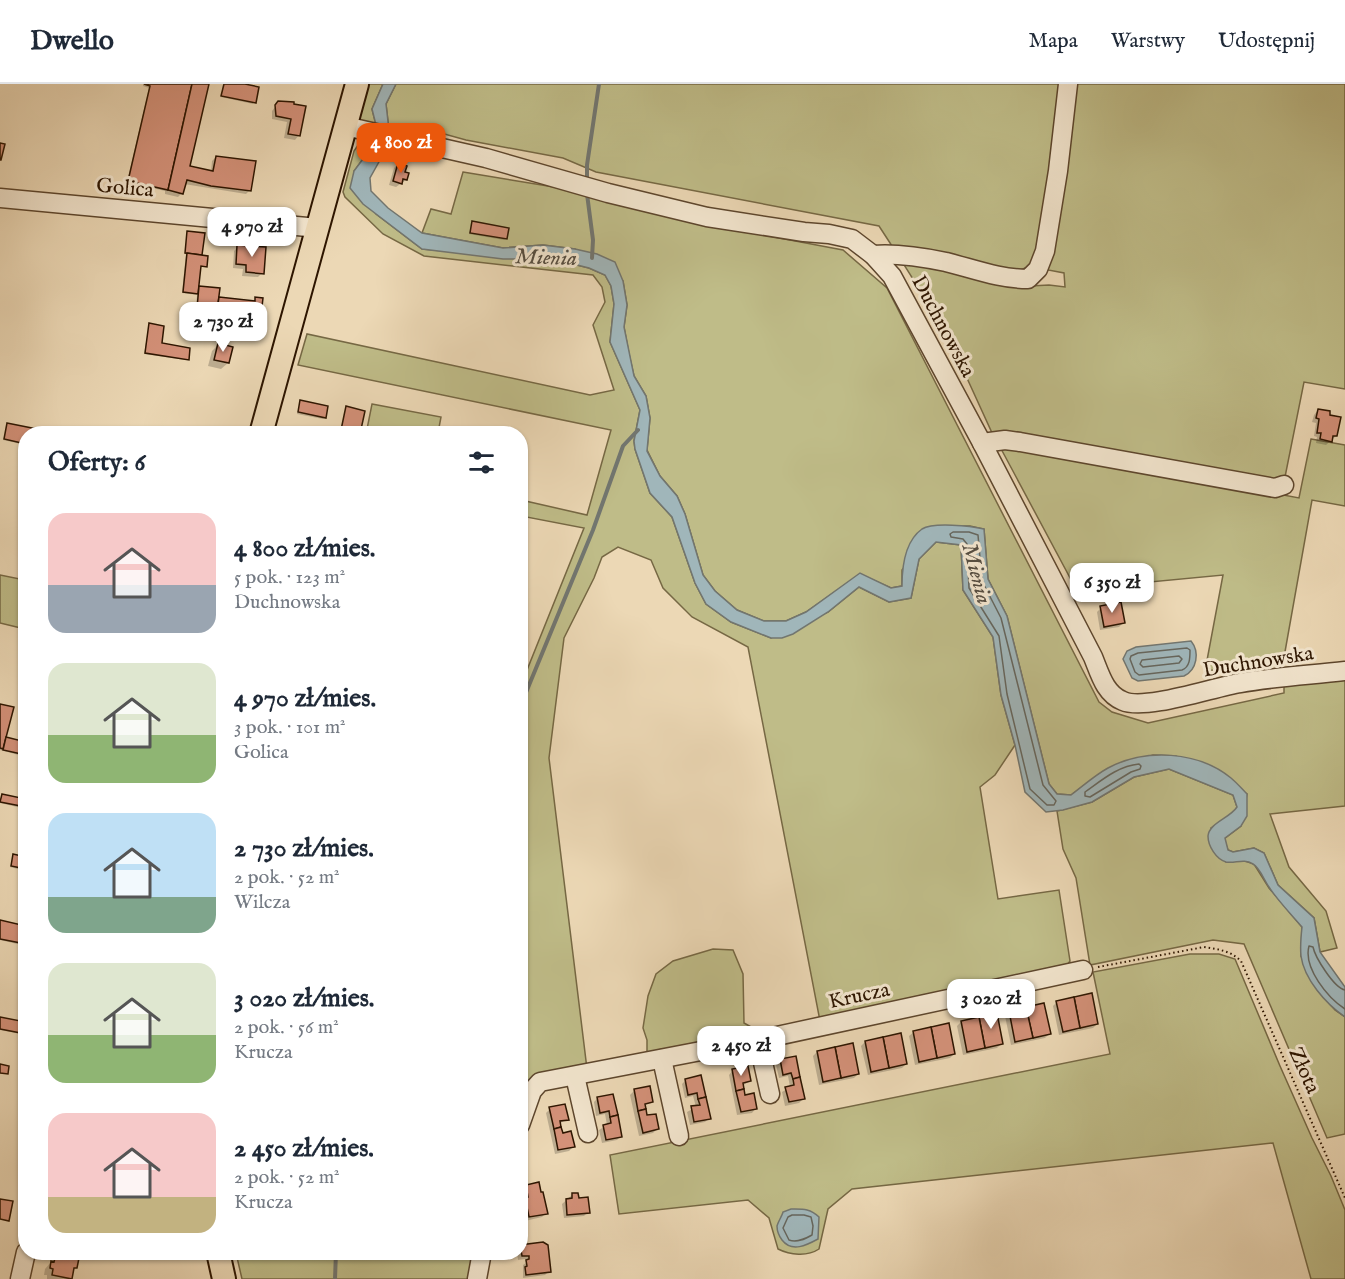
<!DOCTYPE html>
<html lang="pl">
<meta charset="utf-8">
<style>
body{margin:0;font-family:"IM FELL English",serif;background:#f6f6f7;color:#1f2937;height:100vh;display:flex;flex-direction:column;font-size:22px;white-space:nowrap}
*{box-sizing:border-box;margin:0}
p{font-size:20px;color:#747a83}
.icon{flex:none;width:33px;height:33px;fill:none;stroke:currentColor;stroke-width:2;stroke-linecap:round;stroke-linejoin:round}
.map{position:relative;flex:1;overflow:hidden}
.panel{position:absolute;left:18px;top:342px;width:510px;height:834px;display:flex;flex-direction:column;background:#fff;border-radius:24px;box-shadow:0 2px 4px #0004}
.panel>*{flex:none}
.price{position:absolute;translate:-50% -51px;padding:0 14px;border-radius:12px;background:#fff;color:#222;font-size:20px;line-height:39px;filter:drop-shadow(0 2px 3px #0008)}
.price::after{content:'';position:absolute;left:50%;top:36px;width:18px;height:14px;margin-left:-9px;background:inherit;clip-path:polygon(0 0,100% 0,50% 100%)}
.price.selected{background:#ea580c;color:#fff}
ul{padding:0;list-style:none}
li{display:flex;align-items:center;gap:18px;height:150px;padding:0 30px}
li span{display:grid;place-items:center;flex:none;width:168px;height:120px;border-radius:18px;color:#555}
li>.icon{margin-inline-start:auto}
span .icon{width:72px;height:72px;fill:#fffc;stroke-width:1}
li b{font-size:26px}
h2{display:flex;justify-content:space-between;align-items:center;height:72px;padding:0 30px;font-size:26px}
header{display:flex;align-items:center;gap:36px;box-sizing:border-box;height:84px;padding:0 30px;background:#fff;border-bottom:2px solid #e0e1e3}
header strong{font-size:28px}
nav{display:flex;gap:33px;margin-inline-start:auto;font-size:21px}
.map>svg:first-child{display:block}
.green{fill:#bfbc88;stroke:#766844;stroke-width:1.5}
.water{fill:#a0b6ba;stroke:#727670;stroke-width:1.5}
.shadow{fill:#0003}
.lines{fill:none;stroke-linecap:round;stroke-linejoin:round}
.shore{stroke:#66665d;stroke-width:1.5}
.stream{stroke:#727670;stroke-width:4}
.building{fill:#d49179;stroke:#2d1500;stroke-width:1.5}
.minor-casing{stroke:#5d462d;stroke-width:21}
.major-casing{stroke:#2d1500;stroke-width:26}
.path{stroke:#2d1500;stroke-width:2;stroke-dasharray:1.5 3;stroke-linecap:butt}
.minor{stroke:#f3e6cf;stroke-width:18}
.major{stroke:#ecd8b5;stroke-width:22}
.labels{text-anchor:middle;stroke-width:6;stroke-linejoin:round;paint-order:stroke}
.street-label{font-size:21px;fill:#2d1500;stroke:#f3e6cf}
.water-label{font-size:22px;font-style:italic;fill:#554d41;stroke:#f3e6cf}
</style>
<header>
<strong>Dwello</strong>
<nav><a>Mapa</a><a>Warstwy</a><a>Udostępnij</a></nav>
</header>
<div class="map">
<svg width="1345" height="1195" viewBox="0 0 1345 1195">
<rect width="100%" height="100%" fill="#ecd8b5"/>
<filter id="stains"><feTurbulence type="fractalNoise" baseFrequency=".00333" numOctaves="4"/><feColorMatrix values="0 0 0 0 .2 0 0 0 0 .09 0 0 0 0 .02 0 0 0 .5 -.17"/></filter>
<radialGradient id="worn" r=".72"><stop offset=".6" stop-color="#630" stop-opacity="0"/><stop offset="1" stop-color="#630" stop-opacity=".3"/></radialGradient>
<g class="green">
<polygon points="366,0 383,0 372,25 376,41 356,35"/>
<polygon points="396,0 1064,0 1040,173 1030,182 1013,189 892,162 879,142 596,88 563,74 466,56 412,41 401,48 389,46 386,20"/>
<polygon points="1075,0 1345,0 1345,305 1304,298 1285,393 1278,396 993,351 945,246 901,176 1010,203 1049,201 1065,203 1064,189 1048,186"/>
<polygon points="363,54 372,57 366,71 354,87 376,130 422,165 565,178 589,184 605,191 611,202 614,220 610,258 640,326 634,357 635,365 650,409 672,433 695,499 706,520 731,538 771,554 828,528 859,503 889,518 911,514 919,475 936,458 961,461 963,506 993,553 1001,611 1015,661 995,691 980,703 998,815 1059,806 1070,877 1064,886 820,937 748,563 692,533 663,504 651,476 618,463 602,473 594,494 564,554 549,674 587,985 530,996 521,1025 521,601 584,444 521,432 521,416 587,431 611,346 298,281 307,250 590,311 614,306 593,241 605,218 602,203 593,191 424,172 383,150 345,113 343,108 354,67"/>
<polygon points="463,88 554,103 689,137 843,166 887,204 1099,618 1112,628 1148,639 1284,609 1284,602 1345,596 1345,722 1270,730 1289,783 1326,827 1337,864 1320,868 1314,834 1278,801 1264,769 1254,764 1233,768 1228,766 1224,755 1241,742 1247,710 1176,672 1153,671 1107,685 1071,711 1057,710 1049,700 1007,532 988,495 984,445 970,442 935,442 902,486 902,502 891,504 860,490 806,528 786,537 764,537 737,526 715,507 703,491 685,430 677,412 660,392 647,366 650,334 646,312 634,292 629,270 624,243 627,221 623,197 575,165 543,161 503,164 422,149 431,125 451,130"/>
<polygon points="372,320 441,333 438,349 366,350"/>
<polygon points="1311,355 1345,361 1345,422 1312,416 1283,579 1205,587 1223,491 1076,505 999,361 1073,372 1299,414"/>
<polygon points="0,491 25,496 25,545 0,539"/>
<polygon points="1169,685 1233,711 1237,723 1233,730 1211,744 1226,778 1242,776 1254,780 1269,804 1302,843 1301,872 1318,906 1335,926 1345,933 1345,1050 1327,1054 1244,860 1213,856 1090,881 1076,794 1063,765 1057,727 1092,718 1134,693"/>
<polygon points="713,865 733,866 743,890 744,939 760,948 647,974 647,956 643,944 648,912 656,890 673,877"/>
<path d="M1190,870H1219L1235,875L1280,982L1312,1054L1331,1092L1345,1126V1195H1311L1273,1059L852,1105L828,1125L819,1165C807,1173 790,1171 778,1165L769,1134L748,1116L619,1130L610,1071L1110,970L1093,888Z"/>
<polygon points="236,1169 477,1169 470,1195 242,1195"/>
</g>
<g class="water">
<polygon points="383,0 396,0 386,20 389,46 376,41 372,25"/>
<path d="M372,57L386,60L385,67L370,94L371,107L388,124L422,149L503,164L543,161L575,165L597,170L615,178L623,197L627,221L624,243L634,292L646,312L650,334L647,367L660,392L677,412L685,430L703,491L715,507L737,526L764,537H786L806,528L860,489L891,504L902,502C902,483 905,457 922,445C933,438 971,442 984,445L988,495L1007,532L1049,700L1057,710L1071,711C1083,702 1095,691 1108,684C1145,664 1198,667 1231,694C1237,699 1242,705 1247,710V732L1241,742L1225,754L1228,766L1233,768L1254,764L1264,769L1278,801L1314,834L1320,868L1345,903V933C1326,920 1304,895 1301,872C1300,862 1301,852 1302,843C1291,830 1278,817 1269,803C1264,796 1260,784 1253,780C1243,774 1235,780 1226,778C1216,775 1208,762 1208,752C1209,739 1230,734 1237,723L1233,711L1169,685L1134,693L1092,718L1063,726L1046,728L1025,708L1015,661L1001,611L993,553L963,506L961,461L936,458L919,475L911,514L889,518L859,503L828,528L793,550L782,554H771L731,538L706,520L695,499L672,433L650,409L635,365L634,357L640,326L610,258L614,220L611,202L605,191L589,184L565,178L544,175H503L422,165L363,120L350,104L354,87L366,71Z"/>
<path d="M1191,557C1200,568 1197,586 1184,592L1138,597L1132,594L1123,575L1127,567L1136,563Z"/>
<path d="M791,1125C802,1125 810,1124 819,1133L818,1155C807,1161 792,1169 782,1156C779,1152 777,1147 777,1142C778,1138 782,1132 783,1128Z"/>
</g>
<g class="shadow">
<polygon points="143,0 207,0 188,83 211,88 212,77 216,73 250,106 246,110 184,100 182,109 178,113 165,110 165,107 127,98 149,4 143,2"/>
<polygon points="223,0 238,0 254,18 253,20 221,13"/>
<polygon points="279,18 286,20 299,51 295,56 284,54 287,38 272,35 272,27"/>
<polygon points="398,80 406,96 396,103 389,101 394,84"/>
<polygon points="472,139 506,155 504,156 469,150"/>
<polygon points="188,149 203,150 201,173 205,182 199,183 197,203 218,205 217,214 254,218 256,215 260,231 258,232 196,226 197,211 182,209"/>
<polygon points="238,163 262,189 258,193 242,192 243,185 233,184 234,167"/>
<polygon points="149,241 160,261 187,275 186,276 144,270"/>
<polygon points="218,261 228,279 221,285 208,282 212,267"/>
<polygon points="301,318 324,334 323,335 297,330"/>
<polygon points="346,324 358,350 340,348"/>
<polygon points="1318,326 1336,352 1326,361 1316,359 1317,353 1314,352 1316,339 1312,338 1314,331"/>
<polygon points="8,341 26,350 26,361 3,356"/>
<polygon points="1101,524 1123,539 1119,543 1100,546 1097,528"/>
<polygon points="0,621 4,654 26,659 26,673 0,666"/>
<polygon points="2,712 26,717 26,725 0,719"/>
<polygon points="14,772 26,775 26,787 10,783"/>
<polygon points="0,838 26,844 26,862 0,856"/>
<polygon points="1057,918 1097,940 1093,944 1059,951 1053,922"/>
<polygon points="1009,928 1049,950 1045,954 1011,961 1005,932"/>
<polygon points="0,935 26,940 26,951 0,946"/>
<polygon points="961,938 1001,960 997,964 963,971 957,942"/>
<polygon points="914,948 954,970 950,974 915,981 909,952"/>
<polygon points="865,958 906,980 902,984 868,991 861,962"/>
<polygon points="817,968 858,990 854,994 819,1001 813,972"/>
<polygon points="795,974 803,1015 799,1019 785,1022 782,1008 790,1003 788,992 779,994 776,981 780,977"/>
<polygon points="733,986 750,997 742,1002 744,1013 756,1024 752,1029 737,1031 729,991"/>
<polygon points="700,993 709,1034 705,1038 690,1041 687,1028 696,1023 693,1012 685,1014 682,1000 686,996"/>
<polygon points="634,1007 652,1017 644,1022 646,1033 657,1045 653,1049 639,1052 630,1011"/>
<polygon points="612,1011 621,1052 617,1056 602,1059 599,1046 607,1041 605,1030 596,1032 594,1018 598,1014"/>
<polygon points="550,1025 567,1035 559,1040 561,1051 573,1063 569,1067 555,1070 546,1029"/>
<polygon points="526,1102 546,1129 542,1133 525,1137 522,1119 524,1116 522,1106"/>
<polygon points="572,1111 588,1128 584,1132 564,1134 562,1120"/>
<polygon points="520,1163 549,1187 545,1191 523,1194 523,1181 526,1179 525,1175 518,1176 517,1168 520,1168"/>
<polygon points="56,1172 75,1183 72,1187 70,1195 47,1195 47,1191 44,1191 45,1185"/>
</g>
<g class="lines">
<g class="shore">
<polygon points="953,448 969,448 978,451 982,497 1001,534 1043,701 1056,717 1054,721 1047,721 1030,705 1007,610 999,552 969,504 967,460 963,455 951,453 950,450"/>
<path d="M1187,564L1190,566C1190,574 1190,583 1182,586L1139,591L1135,588L1130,575L1131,572L1138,569Z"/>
<polygon points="1179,572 1182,575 1179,579 1143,583 1140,580 1142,576"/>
<path d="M1139,680L1141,682L1140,685L1131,688L1090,713L1085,712V708C1102,696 1118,682 1139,680Z"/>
<path d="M1345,906C1334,904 1315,873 1313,863L1309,862C1303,884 1328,914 1345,925"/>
<path d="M792,1131H804L811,1133L813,1142L812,1151C805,1155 797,1159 789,1156L783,1144L788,1133Z"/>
</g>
<g class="stream">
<polyline points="587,96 587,81 599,0"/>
<polyline points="587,110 593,156 592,174"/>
<polyline points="520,623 593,446 623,362 638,346"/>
<polyline points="335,1195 336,1168"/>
</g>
</g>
<g class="building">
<polygon points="192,0 168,106 128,97 150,2 144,0"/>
<polygon points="192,0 209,0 190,82 213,87 216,72 256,77 251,107 211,102 187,96 183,110 168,106"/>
<polygon points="224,0 245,0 259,3 256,19 221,12"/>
<polygon points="278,17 294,18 294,20 306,22 300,52 288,50 291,35 276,32 275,21"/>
<polygon points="0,59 5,60 1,76 0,76"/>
<polygon points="398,79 407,82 405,88 409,89 407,96 403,95 402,100 393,97"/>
<polygon points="472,137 509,144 507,155 470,149"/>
<polygon points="187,147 205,149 202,171 185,169"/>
<polygon points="237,161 266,163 264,190 246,188 246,181 236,180"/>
<polygon points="187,169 208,172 207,183 201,182 198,210 183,208"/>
<polygon points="199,202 220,204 217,227 197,224"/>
<polygon points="219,213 255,217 255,213 263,214 261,231 217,227"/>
<polygon points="149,239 164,242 162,259 190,264 189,276 145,269"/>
<polygon points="218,259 233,263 229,279 214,276"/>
<polygon points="300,316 328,322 326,334 298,328"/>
<polygon points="346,322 365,327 360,350 341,346"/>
<polygon points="1318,325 1330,327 1330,331 1341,333 1337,352 1333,352 1332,358 1320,355 1321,349 1317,349 1319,335 1316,334"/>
<polygon points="7,339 37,345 54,350 26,350 26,360 4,355"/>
<polygon points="1121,518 1125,539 1104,543 1100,522"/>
<polygon points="0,620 14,623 3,665 0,664"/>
<polygon points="6,653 26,658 26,671 3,666"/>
<polygon points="2,710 26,715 26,723 0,718"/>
<polygon points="13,770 26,773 26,785 11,782"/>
<polygon points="0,836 26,842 26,860 0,855"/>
<polygon points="1092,909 1098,940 1080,944 1074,913"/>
<polygon points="1074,913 1080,944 1063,948 1056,917"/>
<polygon points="1044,919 1051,950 1033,954 1026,923"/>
<polygon points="1026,923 1033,954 1015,958 1009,927"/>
<polygon points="997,929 1003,960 985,964 979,933"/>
<polygon points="0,933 26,938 26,950 0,945"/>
<polygon points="979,933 985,964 967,968 961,937"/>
<polygon points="949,939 955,970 937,974 931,943"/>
<polygon points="931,943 937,974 919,978 913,947"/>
<polygon points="901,949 907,980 889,984 883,953"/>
<polygon points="883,953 889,984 871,988 865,957"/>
<polygon points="853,959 859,990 841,994 835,963"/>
<polygon points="835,963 841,994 823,998 817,967"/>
<polygon points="796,972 800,993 793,995 791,989 783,991 780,975"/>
<polygon points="0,980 9,982 8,990 0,989"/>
<polygon points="748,982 751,997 743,999 744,1005 736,1007 732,985"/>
<polygon points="701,991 706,1013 698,1015 697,1009 688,1011 685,995"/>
<polygon points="800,993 805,1015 789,1018 785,1003 794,1001 793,995"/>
<polygon points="650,1002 653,1018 645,1020 646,1025 638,1027 634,1005"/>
<polygon points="744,1005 745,1011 754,1009 757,1025 741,1028 736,1007"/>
<polygon points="613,1010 618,1031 610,1033 609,1027 600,1029 597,1013"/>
<polygon points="706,1013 711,1035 694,1038 691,1022 700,1021 698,1015"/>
<polygon points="565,1020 569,1036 560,1037 561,1043 554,1045 549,1023"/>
<polygon points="646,1025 647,1031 656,1030 659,1045 643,1049 638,1027"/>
<polygon points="618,1031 622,1053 606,1056 603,1041 611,1039 610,1033"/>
<polygon points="561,1043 563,1049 571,1047 575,1063 558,1066 554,1045"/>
<polygon points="539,1098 541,1108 543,1108 548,1130 529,1133 525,1113 528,1113 526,1101"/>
<polygon points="572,1109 578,1109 579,1114 588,1113 590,1129 567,1131 566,1115 572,1114"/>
<polygon points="0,1115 13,1117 9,1137 0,1135"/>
<polygon points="543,1158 548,1161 551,1188 526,1191 525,1183 527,1182 526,1176 529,1175 529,1172 522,1172 520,1161"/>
<polygon points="56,1170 79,1174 77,1184 74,1184 72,1195 52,1191 53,1185 50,1184 51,1177 54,1178"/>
</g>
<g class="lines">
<g class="minor-casing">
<g id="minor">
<path d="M345,42L486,74L608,109L707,133L804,148L829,150L852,155L873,171L892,192L982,359L1093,573C1100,590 1105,610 1123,617C1145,627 1214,603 1240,599C1275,593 1310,591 1345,587"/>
<polyline points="0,114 318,144"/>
<path d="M873,171C897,169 922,173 946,178C974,185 1000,195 1028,195L1038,185L1045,167L1058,87L1068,0"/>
<polyline points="982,359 1005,356 1020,358 1275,404 1284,401"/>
<polyline points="758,956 770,1010"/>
<polyline points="662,975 679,1052"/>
<polyline points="575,992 588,1049"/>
<polyline points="520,1041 532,1007 540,998 758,956 1083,886"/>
<polyline points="20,1195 26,1168"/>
<polyline points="477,1195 482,1168"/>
</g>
</g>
<g class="major-casing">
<g id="major">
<polyline points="261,350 357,0"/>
<polyline points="218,1168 224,1195"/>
</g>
</g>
<path class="path" d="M1098,883L1204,863C1218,865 1231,867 1241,877L1345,1114"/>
<use href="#minor" class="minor"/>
<use href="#major" class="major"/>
</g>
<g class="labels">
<g class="street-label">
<text transform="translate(125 103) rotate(5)" y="7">Golica</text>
<text transform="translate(944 242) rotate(62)" y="7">Duchnowska</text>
<text transform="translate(1258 577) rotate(-9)" y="7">Duchnowska</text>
<text transform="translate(859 911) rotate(-12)" y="7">Krucza</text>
<text transform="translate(1305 986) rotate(66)" y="7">Złota</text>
</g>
<g class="water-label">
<text transform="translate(546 172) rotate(2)" y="8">Mienia</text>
<text transform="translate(978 489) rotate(75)" y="8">Mienia</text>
</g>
</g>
<rect width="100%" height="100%" filter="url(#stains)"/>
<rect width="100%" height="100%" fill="url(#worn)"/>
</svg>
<b class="price selected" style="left:401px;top:90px">4 800 zł</b>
<b class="price" style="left:252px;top:174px">4 970 zł</b>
<b class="price" style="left:223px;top:269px">2 730 zł</b>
<b class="price" style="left:1112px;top:530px">6 350 zł</b>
<b class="price" style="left:991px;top:946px">3 020 zł</b>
<b class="price" style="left:741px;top:993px">2 450 zł</b>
<section class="panel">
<h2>Oferty: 6<svg class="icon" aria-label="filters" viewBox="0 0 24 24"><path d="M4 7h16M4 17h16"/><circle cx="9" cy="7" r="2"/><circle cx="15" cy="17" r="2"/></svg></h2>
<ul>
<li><span style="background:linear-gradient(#f6c9c9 60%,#9aa5b1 0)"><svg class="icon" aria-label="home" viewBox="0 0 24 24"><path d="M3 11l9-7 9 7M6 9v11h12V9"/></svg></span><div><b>4 800 zł/mies.</b><p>5 pok. · 123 m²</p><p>Duchnowska</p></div></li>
<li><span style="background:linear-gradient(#dfe7d0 60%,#8fb573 0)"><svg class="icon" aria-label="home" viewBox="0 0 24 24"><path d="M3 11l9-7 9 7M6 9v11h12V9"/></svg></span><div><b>4 970 zł/mies.</b><p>3 pok. · 101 m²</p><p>Golica</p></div></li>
<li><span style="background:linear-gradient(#bfe0f5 70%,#7fa58c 0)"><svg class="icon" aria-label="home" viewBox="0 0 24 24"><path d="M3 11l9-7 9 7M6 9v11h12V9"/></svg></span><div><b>2 730 zł/mies.</b><p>2 pok. · 52 m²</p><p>Wilcza</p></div></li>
<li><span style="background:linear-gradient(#dfe7d0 60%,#8fb573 0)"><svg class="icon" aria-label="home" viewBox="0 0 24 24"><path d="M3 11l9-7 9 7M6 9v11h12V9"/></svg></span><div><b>3 020 zł/mies.</b><p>2 pok. · 56 m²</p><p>Krucza</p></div></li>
<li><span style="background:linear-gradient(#f6c9c9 70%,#c2b280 0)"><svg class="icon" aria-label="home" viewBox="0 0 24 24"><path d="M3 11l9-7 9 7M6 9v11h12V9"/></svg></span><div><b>2 450 zł/mies.</b><p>2 pok. · 52 m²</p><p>Krucza</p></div></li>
</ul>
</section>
</div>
